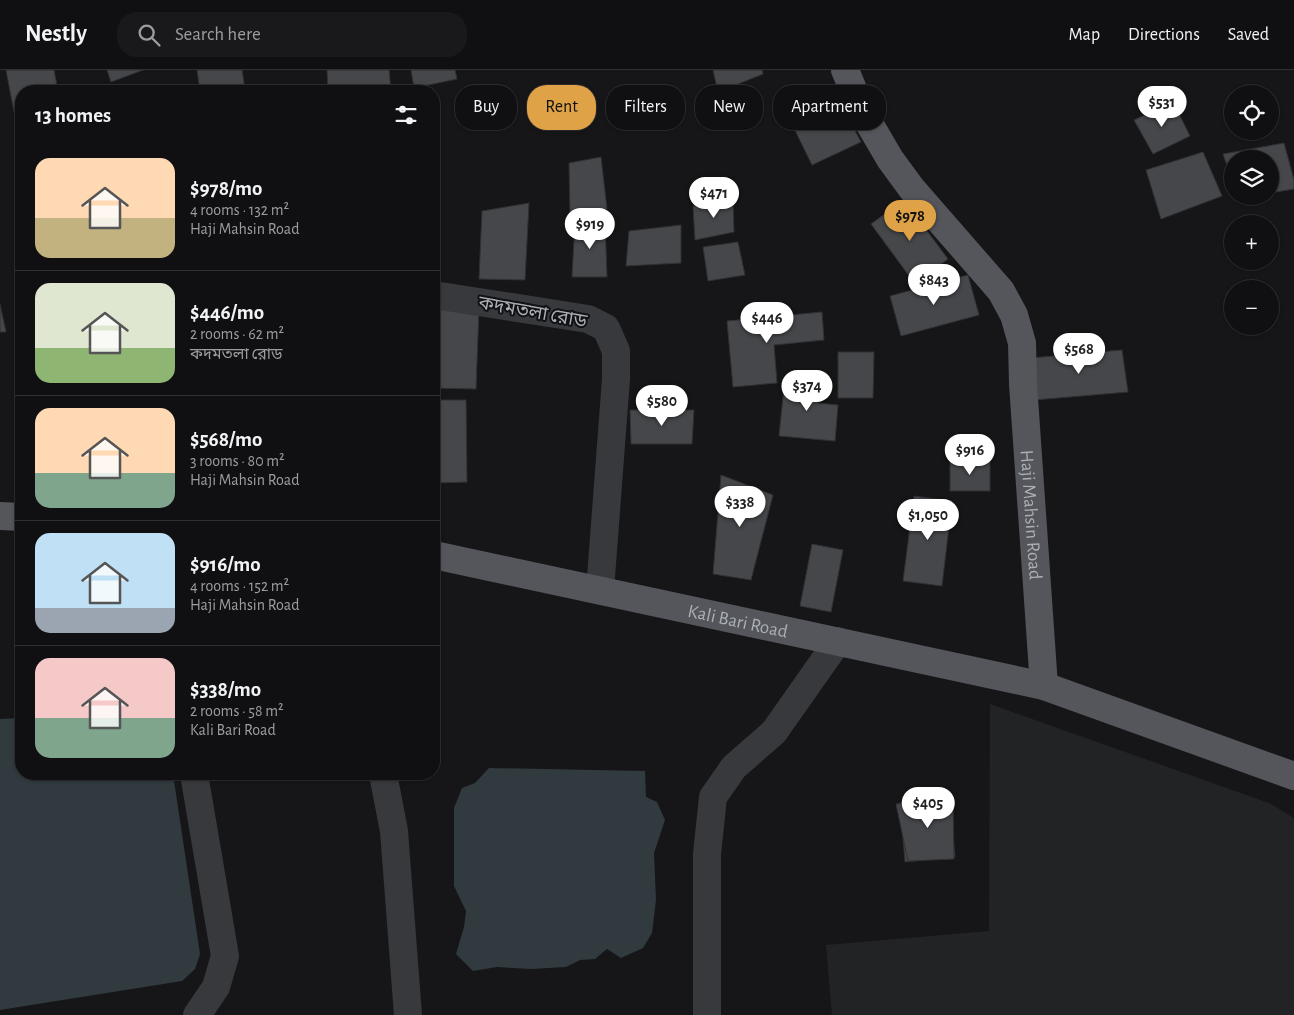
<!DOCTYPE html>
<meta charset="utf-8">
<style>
body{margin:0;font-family:"Alegreya Sans","Noto Sans Bengali",sans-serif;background:#19191b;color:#f1f3f6;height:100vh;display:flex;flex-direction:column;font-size:19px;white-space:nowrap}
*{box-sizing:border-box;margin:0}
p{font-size:16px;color:#9c9d9f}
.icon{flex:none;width:28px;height:28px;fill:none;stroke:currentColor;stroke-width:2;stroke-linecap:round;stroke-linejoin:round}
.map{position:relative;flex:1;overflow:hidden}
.details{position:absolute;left:15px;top:15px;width:425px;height:695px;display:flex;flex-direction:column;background:#101012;border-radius:20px;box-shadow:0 1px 4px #0004,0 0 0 1px #303032}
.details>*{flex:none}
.guide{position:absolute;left:455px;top:15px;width:475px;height:45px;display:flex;gap:10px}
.fabs{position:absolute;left:1224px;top:15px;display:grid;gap:10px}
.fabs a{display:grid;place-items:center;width:55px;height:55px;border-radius:50%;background:#101012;box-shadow:0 1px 4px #0004,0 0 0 1px #303032;font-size:25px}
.price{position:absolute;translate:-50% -42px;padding:0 11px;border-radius:18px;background:#fff;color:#222;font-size:16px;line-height:32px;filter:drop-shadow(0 1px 2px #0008)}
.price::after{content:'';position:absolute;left:50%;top:30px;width:15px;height:11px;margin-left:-8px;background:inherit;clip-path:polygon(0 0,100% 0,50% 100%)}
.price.selected{background:#dfa247;color:#111}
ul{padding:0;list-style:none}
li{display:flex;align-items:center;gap:15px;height:125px;padding:0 20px}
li+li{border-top:1px solid #303032}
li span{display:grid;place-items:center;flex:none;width:140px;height:100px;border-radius:15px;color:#555}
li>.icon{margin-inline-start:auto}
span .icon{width:60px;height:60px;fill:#fffc;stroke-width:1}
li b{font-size:21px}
h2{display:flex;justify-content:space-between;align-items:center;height:60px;padding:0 20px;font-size:21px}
.chip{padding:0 18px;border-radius:20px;background:#101012;box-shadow:0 1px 4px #0004,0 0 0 1px #303032;font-size:18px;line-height:45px}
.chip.selected{background:#dfa247;color:#111}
header{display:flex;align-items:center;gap:30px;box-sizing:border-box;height:70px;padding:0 25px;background:#101012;border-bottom:1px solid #303032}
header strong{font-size:24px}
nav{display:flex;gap:28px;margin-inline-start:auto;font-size:18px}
.search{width:350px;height:45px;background:#19191b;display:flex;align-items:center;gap:12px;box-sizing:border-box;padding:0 18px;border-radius:20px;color:#9c9d9f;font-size:19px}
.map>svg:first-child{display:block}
.built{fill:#222325}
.water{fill:#313a3f}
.building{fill:#45474a;stroke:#303134}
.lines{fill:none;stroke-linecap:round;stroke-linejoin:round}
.minor{stroke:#38393c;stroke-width:28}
.major{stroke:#54565b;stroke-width:28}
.labels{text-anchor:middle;stroke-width:4;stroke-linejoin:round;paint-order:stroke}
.street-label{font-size:19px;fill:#aaaeb6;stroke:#111113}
</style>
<header>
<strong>Nestly</strong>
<div class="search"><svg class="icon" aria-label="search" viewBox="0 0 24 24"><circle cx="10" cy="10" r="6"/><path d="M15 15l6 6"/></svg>Search here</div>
<nav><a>Map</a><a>Directions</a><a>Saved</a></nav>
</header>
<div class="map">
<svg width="1294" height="945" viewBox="0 0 1294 945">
<rect width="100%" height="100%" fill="#161618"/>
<polygon class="built" points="990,634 1269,733 1294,748 1294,945 832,945 826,875 989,861"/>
<g class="water">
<polygon points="21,648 21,704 173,704 200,884 195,899 182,911 0,940 0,649"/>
<polygon points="489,698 645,701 646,727 657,732 665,750 654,783 656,830 652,863 643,878 621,888 607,879 595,889 580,890 566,897 531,899 497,897 473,901 456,884 464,857 466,841 454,816 454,738 462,718 475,713"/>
</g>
<g class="building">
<polygon points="6,0 54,0 58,21 21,21 21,40 14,42"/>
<polygon points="107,0 143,0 111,12"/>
<polygon points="197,0 242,0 245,20 200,21"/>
<polygon points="327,0 389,0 391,21 328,21"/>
<polygon points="411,0 455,0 457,9 414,18"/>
<polygon points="713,0 762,0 763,4 718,22"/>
<polygon points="833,19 861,72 812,95 785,40"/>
<polygon points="1173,32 1190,66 1153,84 1134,50"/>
<polygon points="1284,73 1294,110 1294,119 1270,123 1270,89 1232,89 1232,110 1223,84"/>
<polygon points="1203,82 1222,126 1161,149 1146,100"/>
<polygon points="601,87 607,139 570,142 569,93"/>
<polygon points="434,112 436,197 434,197"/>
<polygon points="733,130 734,162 695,170 693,136"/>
<polygon points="904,130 948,189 915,214 871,154"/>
<polygon points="529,133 525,210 479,209 482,141"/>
<polygon points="605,150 607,207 572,207 575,153"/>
<polygon points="681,155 681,193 626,196 629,161"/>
<polygon points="738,172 745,205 708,211 703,177"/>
<polygon points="968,205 979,245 901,266 890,226"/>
<polygon points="0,234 6,262 0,262"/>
<polygon points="434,237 479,238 476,319 434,318"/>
<polygon points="822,242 824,270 774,275 777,313 733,317 727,251"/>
<polygon points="1122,280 1128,322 1034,330 1031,288"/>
<polygon points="838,282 874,282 873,328 838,328"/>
<polygon points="785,308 820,312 818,333 838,335 835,371 779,366"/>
<polygon points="434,330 466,330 467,412 434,413"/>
<polygon points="630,340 694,340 692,374 631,374"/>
<polygon points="990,390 990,421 950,421 950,391"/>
<polygon points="721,405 773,425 751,510 713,504"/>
<polygon points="914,426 952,431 942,516 903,511"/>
<polygon points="812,474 843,480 831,542 800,536"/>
<polygon points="949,726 955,787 905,792 900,733"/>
<polygon points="953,727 954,789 908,791 896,734"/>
</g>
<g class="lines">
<g class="minor">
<polyline points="434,225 588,249 606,258 616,281 616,309 600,520"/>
<polyline points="194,704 225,886 216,917 197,945"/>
<polyline points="383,704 394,761 408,945"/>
<polyline points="707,945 707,784 713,727 734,697 774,662 838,571"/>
</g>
<g class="major">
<path id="s1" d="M845,0L862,41L890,89L912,119L1001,221L1014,245L1022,273L1023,314L1044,616"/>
<polyline points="0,446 21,447"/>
<path id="s2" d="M434,485L1044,616L1294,706"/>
</g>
</g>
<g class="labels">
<g class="street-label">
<text transform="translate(533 241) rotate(10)" y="7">কদমতলা রোড</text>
<text dy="7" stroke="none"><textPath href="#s1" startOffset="501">Haji Mahsin Road</textPath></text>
<text dy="7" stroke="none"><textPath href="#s2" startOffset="311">Kali Bari Road</textPath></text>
</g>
</g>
</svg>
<div class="fabs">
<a><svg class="icon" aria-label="locate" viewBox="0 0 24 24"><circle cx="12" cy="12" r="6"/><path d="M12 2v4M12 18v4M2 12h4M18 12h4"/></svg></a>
<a><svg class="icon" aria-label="layers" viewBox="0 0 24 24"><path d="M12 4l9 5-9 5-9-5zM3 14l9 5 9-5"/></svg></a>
<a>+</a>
<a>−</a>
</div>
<b class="price" style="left:1162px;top:58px">$531</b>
<b class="price" style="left:714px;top:149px">$471</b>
<b class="price selected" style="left:910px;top:172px">$978</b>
<b class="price" style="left:590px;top:180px">$919</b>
<b class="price" style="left:934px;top:236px">$843</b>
<b class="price" style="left:767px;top:274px">$446</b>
<b class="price" style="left:1079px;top:305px">$568</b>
<b class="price" style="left:807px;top:342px">$374</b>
<b class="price" style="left:662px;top:357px">$580</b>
<b class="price" style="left:970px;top:406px">$916</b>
<b class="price" style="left:740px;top:458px">$338</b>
<b class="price" style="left:928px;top:471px">$1,050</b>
<b class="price" style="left:928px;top:759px">$405</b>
<div class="guide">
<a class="chip">Buy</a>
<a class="chip selected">Rent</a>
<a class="chip">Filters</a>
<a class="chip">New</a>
<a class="chip">Apartment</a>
</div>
<section class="details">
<h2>13 homes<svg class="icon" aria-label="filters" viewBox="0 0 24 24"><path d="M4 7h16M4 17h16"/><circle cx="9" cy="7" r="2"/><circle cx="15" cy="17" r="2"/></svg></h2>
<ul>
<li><span style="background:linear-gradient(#ffd9b3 60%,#c2b280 0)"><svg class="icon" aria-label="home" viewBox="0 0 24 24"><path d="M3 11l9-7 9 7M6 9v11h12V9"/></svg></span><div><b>$978/mo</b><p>4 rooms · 132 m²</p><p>Haji Mahsin Road</p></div></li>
<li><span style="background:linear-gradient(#dfe7d0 65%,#8fb573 0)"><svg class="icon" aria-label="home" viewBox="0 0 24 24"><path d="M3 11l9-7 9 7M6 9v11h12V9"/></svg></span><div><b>$446/mo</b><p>2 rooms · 62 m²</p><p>কদমতলা রোড</p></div></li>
<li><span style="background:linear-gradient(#ffd9b3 65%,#7fa58c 0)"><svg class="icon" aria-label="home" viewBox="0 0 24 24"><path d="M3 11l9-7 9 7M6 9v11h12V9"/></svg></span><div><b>$568/mo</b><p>3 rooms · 80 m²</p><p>Haji Mahsin Road</p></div></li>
<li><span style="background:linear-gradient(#bfe0f5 75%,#9aa5b1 0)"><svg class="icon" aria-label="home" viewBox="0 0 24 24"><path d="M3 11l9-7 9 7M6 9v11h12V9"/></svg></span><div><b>$916/mo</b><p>4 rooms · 152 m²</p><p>Haji Mahsin Road</p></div></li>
<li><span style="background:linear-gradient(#f6c9c9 60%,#7fa58c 0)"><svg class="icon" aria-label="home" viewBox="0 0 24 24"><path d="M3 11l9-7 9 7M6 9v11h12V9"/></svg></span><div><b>$338/mo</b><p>2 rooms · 58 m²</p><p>Kali Bari Road</p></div></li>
</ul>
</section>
</div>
